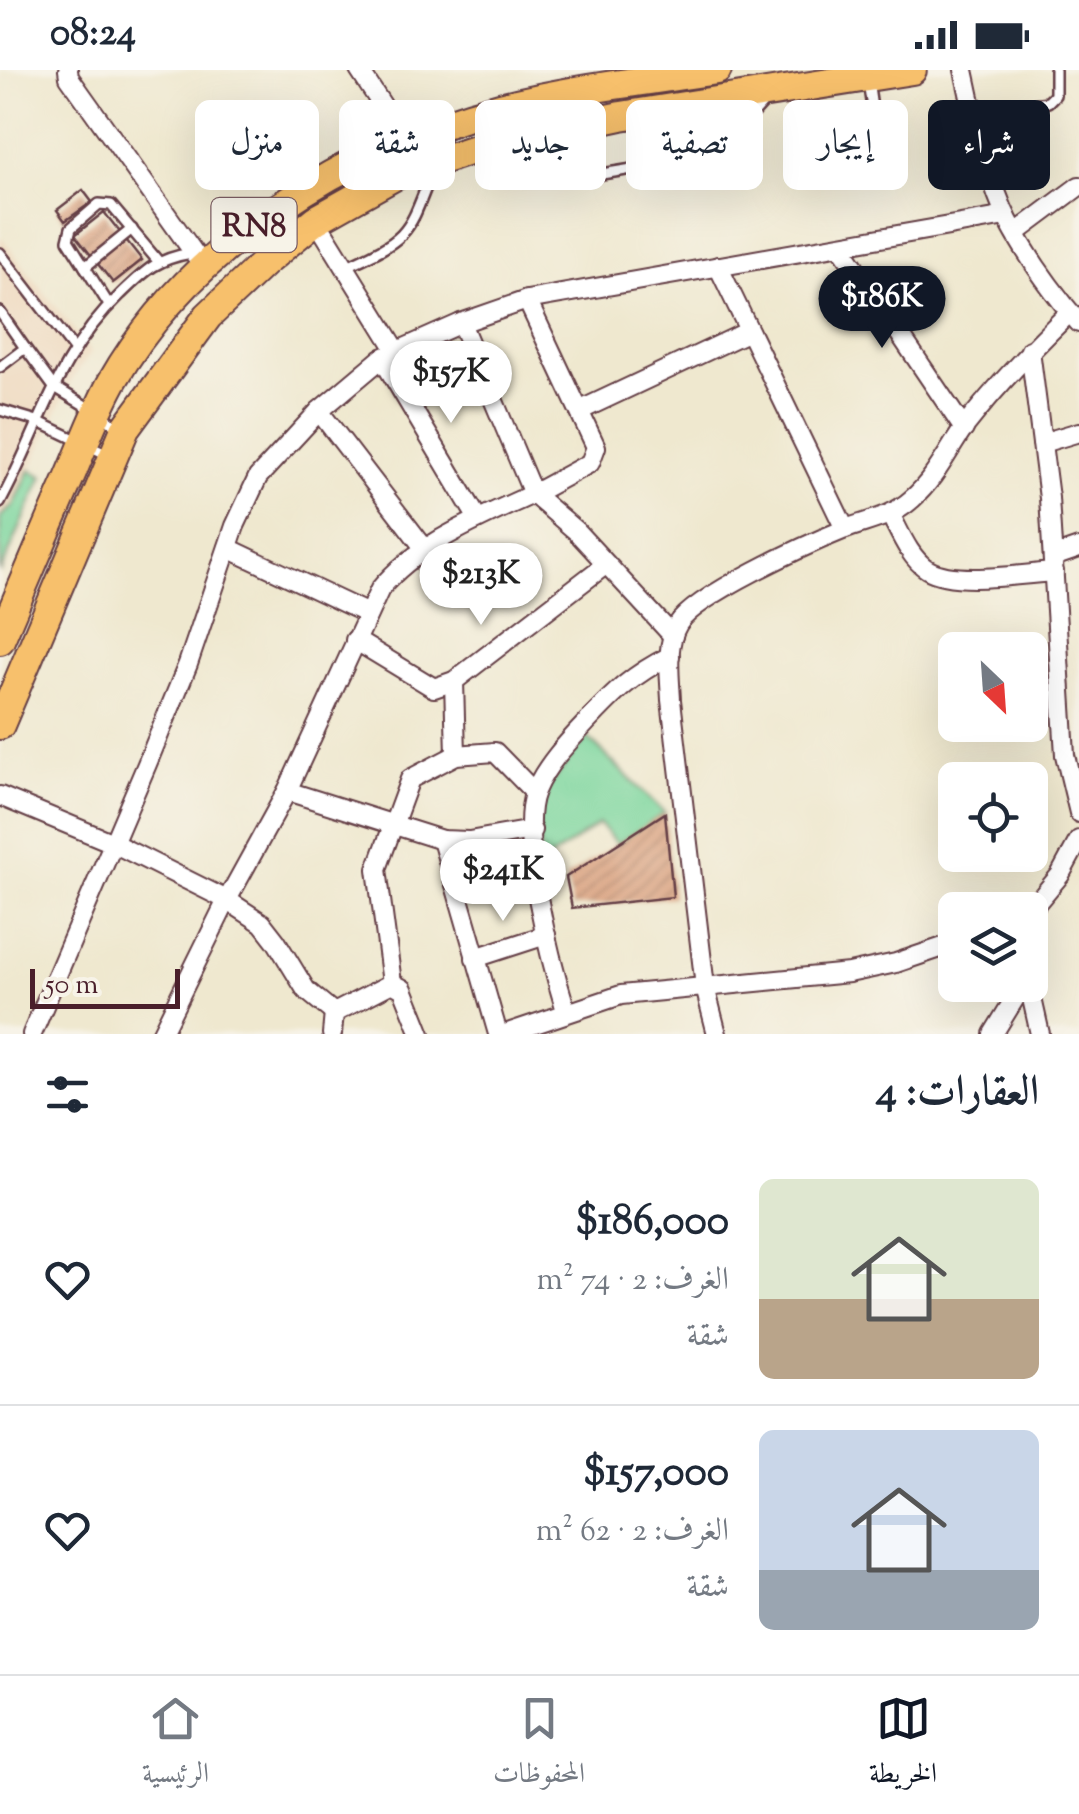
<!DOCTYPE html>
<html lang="ar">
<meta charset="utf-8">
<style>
body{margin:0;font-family:"Sorts Mill Goudy",Amiri,serif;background:#f6f6f7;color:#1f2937;direction:rtl;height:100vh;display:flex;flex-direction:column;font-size:38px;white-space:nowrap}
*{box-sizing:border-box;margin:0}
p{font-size:32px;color:#747a83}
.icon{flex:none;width:55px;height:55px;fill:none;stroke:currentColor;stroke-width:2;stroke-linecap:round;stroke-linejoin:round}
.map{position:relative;height:964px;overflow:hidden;direction:ltr}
.side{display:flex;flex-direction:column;background:#fff;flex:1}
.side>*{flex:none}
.guide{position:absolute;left:30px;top:30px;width:1020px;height:90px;direction:rtl;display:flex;gap:20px}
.needle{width:65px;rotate:155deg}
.tools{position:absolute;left:938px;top:562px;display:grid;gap:20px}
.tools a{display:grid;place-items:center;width:110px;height:110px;border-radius:15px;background:#fff;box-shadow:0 10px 40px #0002;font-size:50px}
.scale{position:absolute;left:30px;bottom:25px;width:150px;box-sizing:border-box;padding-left:10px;border:5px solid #4a1f2b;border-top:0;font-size:28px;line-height:35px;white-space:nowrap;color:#4a1f2b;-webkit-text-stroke:8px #f7f3e8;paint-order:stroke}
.price{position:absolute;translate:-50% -85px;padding:0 22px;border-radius:35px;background:#fff;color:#222;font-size:32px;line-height:65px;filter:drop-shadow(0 2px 5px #0008)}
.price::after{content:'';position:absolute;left:50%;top:60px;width:30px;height:22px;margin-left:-15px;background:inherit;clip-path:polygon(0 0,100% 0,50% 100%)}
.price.active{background:#111827;color:#fff}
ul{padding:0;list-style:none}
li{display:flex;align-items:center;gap:30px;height:250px;padding:0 40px}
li+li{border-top:2px solid #e0e1e3}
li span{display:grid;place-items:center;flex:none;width:280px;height:200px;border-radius:15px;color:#555}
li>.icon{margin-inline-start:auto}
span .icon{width:120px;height:120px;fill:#fffc;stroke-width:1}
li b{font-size:42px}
h2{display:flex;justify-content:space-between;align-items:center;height:120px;padding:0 40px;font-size:42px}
.pill{padding:0 35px;border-radius:15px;background:#fff;box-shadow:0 10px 40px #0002;font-size:35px;line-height:90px}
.pill.active{background:#111827;color:#fff}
.status{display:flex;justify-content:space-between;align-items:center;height:70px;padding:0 50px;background:#fff;direction:ltr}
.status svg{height:28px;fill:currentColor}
.menu{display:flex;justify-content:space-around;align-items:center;height:140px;border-top:2px solid #e0e1e3;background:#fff;font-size:28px;color:#747a83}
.menu a{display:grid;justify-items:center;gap:5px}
.menu .active{color:#111827}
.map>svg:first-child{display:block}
.built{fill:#eed7bb}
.green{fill:#7cd69d;stroke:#637a64;stroke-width:2.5}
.building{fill:url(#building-hatch)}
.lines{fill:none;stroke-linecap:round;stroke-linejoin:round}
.lane-casing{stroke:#633d44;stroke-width:14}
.street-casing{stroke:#633d44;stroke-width:22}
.primary-casing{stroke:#633d44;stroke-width:32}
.lane{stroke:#fff;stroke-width:9}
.street{stroke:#fff;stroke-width:18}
.primary{stroke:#f7c06c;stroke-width:28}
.labels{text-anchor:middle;stroke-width:10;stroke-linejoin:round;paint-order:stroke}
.shield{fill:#f7f3e8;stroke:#7e5f64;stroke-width:2.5}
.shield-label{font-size:32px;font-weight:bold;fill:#4a1f2b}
</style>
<div class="status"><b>08:24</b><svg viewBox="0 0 49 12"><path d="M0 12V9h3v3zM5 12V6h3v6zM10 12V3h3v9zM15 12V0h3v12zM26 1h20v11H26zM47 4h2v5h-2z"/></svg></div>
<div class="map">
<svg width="1079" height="964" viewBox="0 0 1079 964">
<defs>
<pattern id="building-hatch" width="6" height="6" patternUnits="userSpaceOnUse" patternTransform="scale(2.5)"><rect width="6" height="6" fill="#d99f7b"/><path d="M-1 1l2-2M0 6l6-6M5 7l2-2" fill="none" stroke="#b28165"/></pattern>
</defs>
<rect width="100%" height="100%" fill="#f7f3e8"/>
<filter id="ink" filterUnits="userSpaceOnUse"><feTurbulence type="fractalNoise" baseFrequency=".01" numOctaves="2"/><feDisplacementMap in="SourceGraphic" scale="20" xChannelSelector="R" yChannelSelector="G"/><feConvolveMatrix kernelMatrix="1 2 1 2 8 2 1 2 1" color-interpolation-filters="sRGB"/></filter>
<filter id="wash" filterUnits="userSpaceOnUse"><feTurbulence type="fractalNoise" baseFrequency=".0048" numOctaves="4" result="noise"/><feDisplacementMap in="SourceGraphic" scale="40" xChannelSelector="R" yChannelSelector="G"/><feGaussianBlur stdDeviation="2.25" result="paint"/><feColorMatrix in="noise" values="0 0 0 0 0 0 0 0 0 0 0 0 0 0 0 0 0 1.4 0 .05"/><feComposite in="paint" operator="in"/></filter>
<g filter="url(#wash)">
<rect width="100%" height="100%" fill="#efe8cf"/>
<polygon class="built" points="0,166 91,282 71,311 14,435 0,447"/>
<g class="green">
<polygon points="30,400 43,406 0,503 0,447 14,435"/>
<polygon points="587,667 665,743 617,774 599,754 541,794 538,742 548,717"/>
</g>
<g id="blocks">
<g class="building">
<polygon points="83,120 92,132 65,151 57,140"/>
<polygon points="104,142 142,190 113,213 75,165"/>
<polygon points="665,743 673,827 572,838 566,807"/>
</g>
</g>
</g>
<g filter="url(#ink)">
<use href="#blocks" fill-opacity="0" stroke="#633d44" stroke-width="2.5"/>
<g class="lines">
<g class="lane-casing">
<g id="lane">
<polyline points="973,42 1048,32 1055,25 1055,0"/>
<polyline points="805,65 867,52 873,45 868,11"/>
<polyline points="515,74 571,109 712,86 723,78 764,32"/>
<polyline points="0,183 73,278"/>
<polyline points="85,197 132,159"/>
<path d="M345,197C413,166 407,165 434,97"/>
<polyline points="109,235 68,170 71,158 99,134 111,135 158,191"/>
<polyline points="0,242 25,278 0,297"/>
<polyline points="25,278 53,316 122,358"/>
<polyline points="0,340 37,351 108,385"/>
<path d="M0,433C41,358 55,287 120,225C145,201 156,189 191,183"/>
</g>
</g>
<g class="street-casing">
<g id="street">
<polyline points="68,0 69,7 204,197"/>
<polyline points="359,0 405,70"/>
<path d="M964,0C973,43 989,112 1008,150C1027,187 1052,221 1079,253"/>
<polyline points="316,150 397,281"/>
<polyline points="1016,163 1079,116"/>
<polyline points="841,177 964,359"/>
<polyline points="718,196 845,459"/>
<polyline points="461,253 533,424 590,393 596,377 527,230"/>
<polyline points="1030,280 1049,428 1065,685 1079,743"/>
<polyline points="382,288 478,449"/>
<polyline points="581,340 749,261"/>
<polyline points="319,341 425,479"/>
<polyline points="1042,373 1079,362"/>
<path d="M891,446C900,463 910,488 927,499C954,516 1022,504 1054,502"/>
<polyline points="228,478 368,544"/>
<polyline points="1053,487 1079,478"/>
<polyline points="355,570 434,618 454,611 605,495"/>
<polyline points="454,611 456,685"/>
<polyline points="287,721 442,770 469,771 532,760"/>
<polyline points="0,726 113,773 227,830 262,853 276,871 306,920 334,943 392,913 403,919 421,964"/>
<polyline points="442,770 498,964"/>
<polyline points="1030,841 1060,805 1079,770"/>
<polyline points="475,888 546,865"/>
<polyline points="392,913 377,799 410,709 456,685 495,682 534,722"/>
<polyline points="1029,915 1040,964"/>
<path d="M566,941C552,895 517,765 535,721C546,695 567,673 586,653C615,622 632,605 670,586"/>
<polyline points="32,964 147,694 188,594 235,456 258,407 319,341 382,288 461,253 527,230 1006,146"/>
<path d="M161,964L227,830L287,721L380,519C418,473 479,449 533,424L576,461L673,566"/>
<polyline points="332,964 334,943"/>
<polyline points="505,964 621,925 849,903 896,893 955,873"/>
<path d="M717,964L705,917L671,630C670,607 665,575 678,554C696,525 808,474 843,460C869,450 891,448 912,429C936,408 948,380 966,355C998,314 1033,278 1070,242"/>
<polyline points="993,964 1023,915"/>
</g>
</g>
<g class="primary-casing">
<g id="primary">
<path d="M0,570C23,516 45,463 69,409C83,377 95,343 112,312C191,173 349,77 500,37C571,19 645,11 717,0"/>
<polyline points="0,655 125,359 208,246 265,192 316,150 396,105 490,74 621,46 912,0"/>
</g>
</g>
<use href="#lane" class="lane"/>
<use href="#street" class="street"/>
<use href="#primary" class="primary"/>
</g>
</g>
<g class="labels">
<rect class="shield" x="211.5" y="128" width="85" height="54" rx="8"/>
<g class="shield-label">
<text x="254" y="166">RN8</text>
</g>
</g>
</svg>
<div class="tools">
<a><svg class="needle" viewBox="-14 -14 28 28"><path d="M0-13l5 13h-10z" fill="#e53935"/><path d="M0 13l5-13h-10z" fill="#747a83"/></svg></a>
<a><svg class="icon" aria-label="locate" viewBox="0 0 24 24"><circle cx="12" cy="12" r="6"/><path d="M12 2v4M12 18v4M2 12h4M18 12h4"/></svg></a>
<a><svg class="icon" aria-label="layers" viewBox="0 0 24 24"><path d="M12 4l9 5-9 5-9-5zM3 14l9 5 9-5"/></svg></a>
</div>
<div class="scale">50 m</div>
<b class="price active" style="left:882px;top:281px">$186K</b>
<b class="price" style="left:451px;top:356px">$157K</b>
<b class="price" style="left:481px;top:558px">$213K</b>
<b class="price" style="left:503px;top:854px">$241K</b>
<div class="guide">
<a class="pill active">شراء</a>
<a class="pill">إيجار</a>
<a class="pill">تصفية</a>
<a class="pill">جديد</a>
<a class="pill">شقة</a>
<a class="pill">منزل</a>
</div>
</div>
<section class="side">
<h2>العقارات: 4<svg class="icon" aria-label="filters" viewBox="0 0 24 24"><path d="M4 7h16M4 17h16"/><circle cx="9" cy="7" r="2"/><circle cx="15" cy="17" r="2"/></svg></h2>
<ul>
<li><span style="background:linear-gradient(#dfe7d0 60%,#b9a48a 0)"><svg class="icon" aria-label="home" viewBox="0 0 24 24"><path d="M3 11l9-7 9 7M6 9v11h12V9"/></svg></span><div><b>$186,000</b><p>الغرف: 2 · 74 m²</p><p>شقة</p></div><svg class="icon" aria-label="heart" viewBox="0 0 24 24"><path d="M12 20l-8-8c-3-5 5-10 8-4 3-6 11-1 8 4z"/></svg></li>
<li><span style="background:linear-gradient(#c9d6e8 70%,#9aa5b1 0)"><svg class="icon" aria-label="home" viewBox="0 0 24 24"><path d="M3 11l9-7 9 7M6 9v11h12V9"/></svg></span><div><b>$157,000</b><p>الغرف: 2 · 62 m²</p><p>شقة</p></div><svg class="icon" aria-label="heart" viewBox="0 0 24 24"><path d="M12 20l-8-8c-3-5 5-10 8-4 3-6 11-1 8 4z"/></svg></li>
</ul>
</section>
<nav class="menu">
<a class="active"><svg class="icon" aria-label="map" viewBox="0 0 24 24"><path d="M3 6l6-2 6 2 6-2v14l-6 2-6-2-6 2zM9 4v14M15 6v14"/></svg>الخريطة</a>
<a><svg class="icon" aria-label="saved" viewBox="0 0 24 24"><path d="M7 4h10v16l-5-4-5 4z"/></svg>المحفوظات</a>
<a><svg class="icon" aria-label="home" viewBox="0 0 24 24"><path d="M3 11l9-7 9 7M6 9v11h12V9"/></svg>الرئيسية</a>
</nav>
